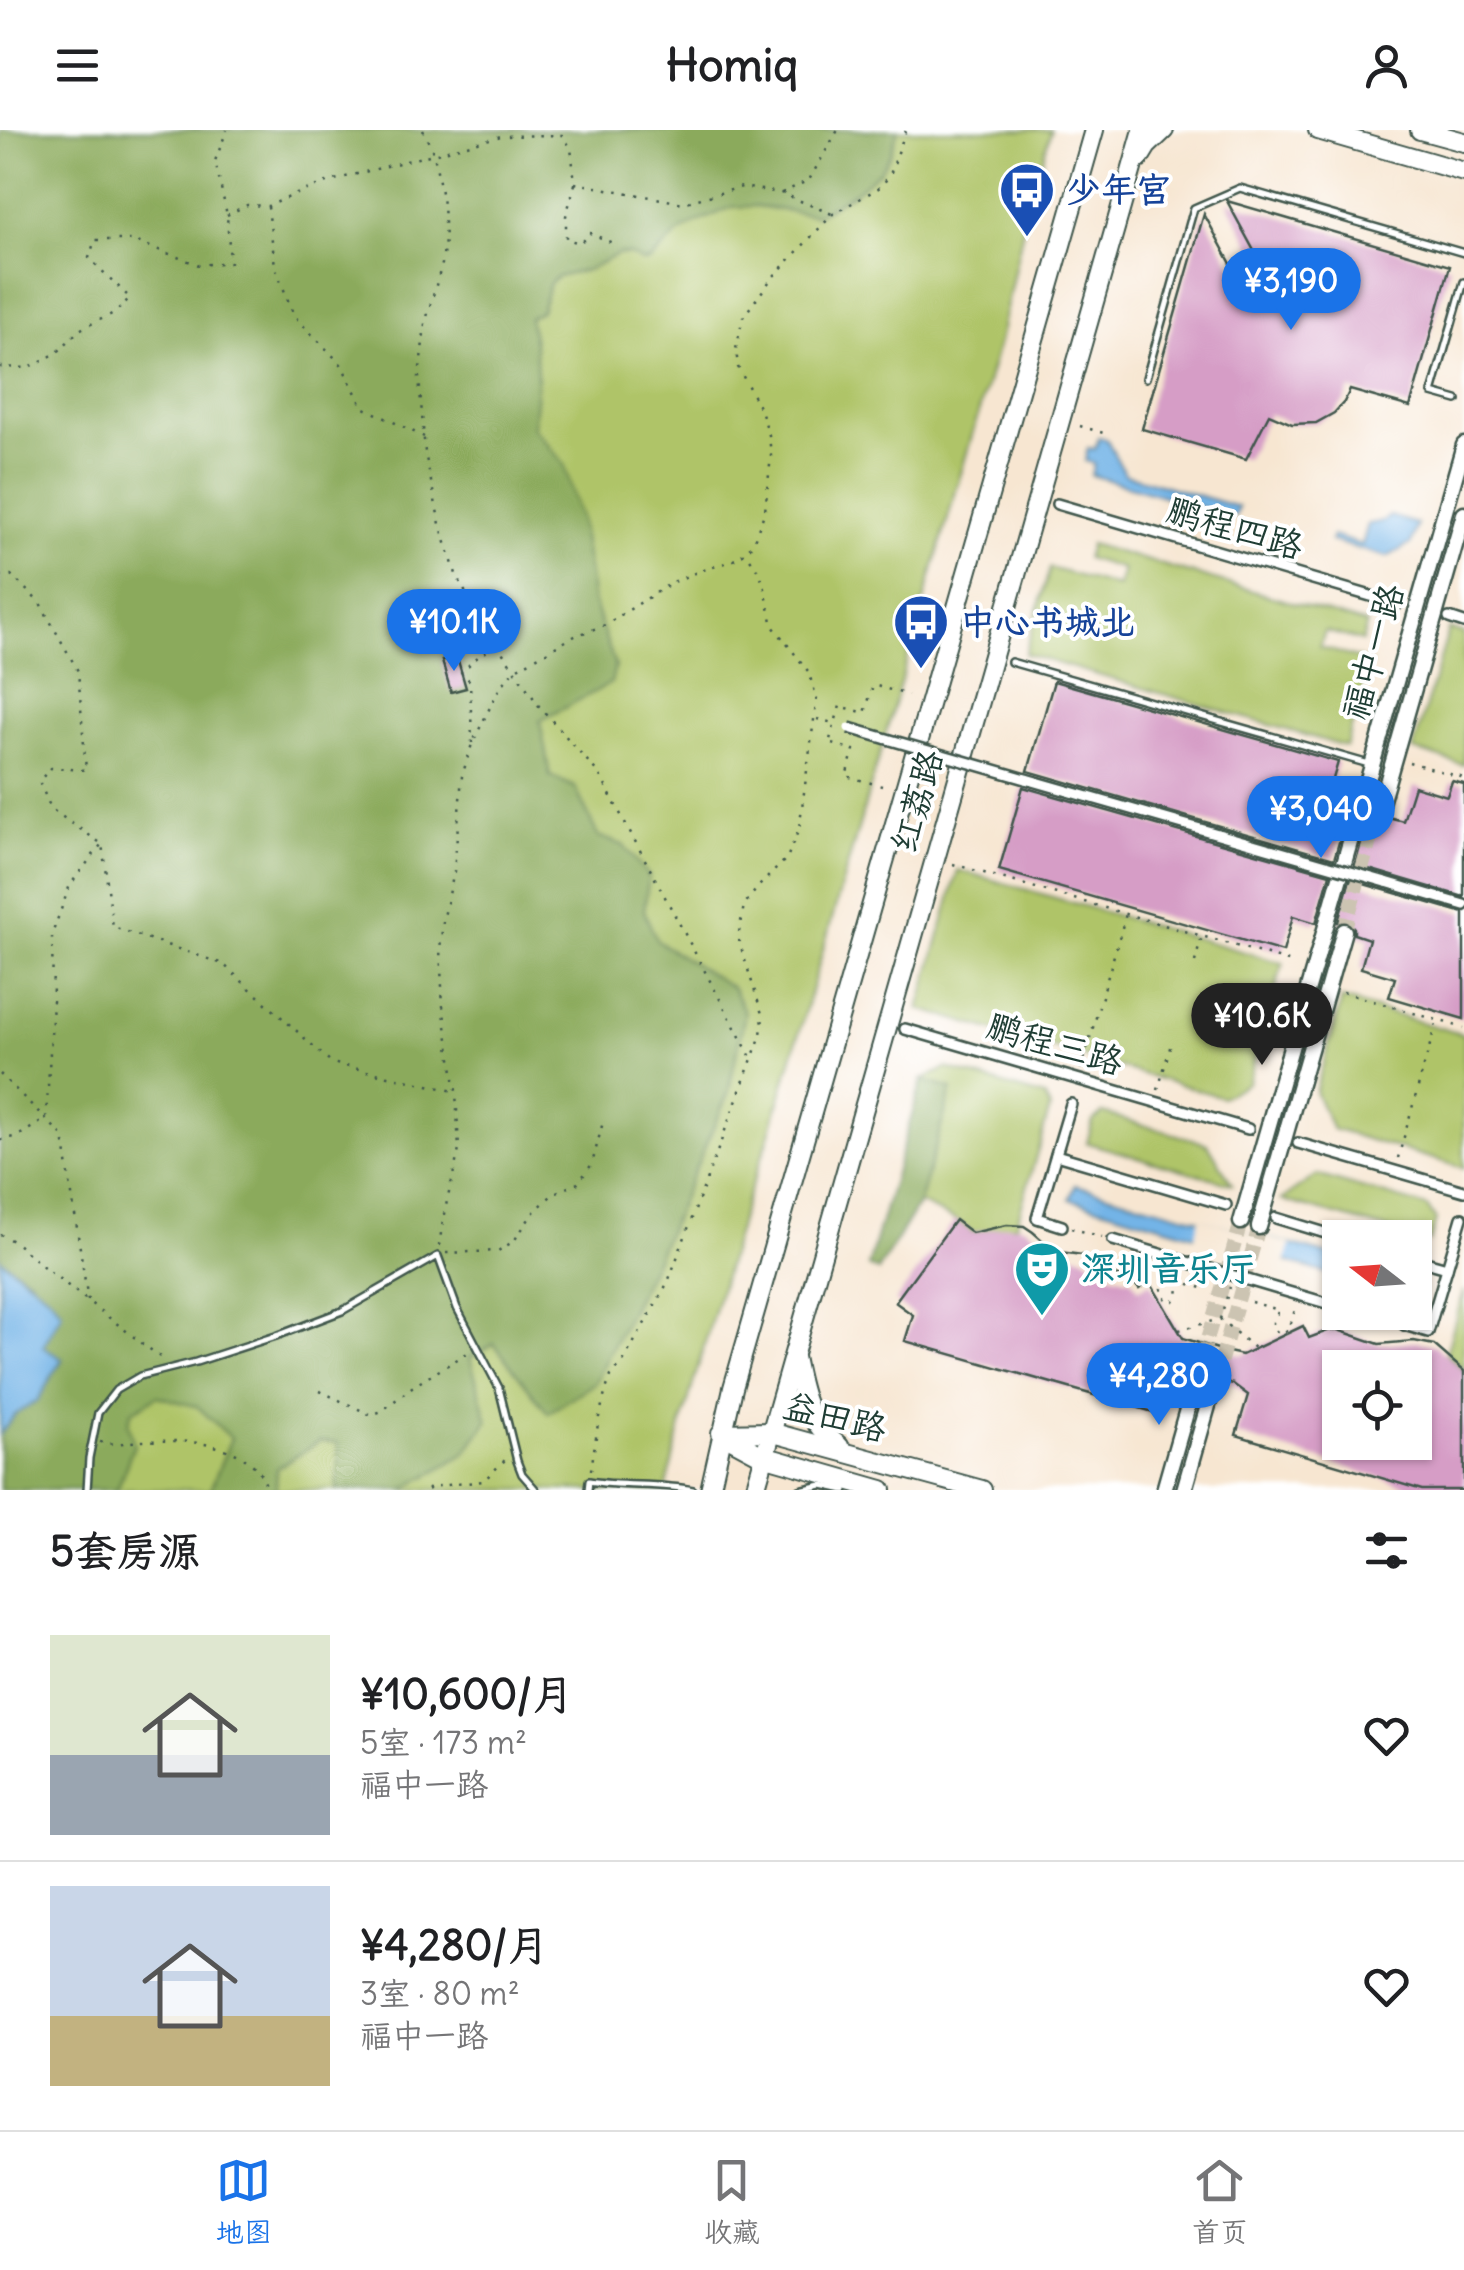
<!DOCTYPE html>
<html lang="zh">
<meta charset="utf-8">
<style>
body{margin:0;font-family:Delius,"LXGW WenKai TC",sans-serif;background:#f2f2f2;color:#202124;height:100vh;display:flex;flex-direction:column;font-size:38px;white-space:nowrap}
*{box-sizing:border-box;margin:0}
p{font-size:32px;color:#757577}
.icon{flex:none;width:55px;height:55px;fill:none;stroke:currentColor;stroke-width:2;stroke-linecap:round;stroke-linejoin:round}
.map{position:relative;height:1360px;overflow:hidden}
.sheet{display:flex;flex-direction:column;background:#fff;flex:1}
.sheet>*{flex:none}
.needle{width:65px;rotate:287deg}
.tools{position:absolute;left:1322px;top:1090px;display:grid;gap:20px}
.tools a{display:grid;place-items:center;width:110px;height:110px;border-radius:0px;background:#fff;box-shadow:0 2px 8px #0004;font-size:50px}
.price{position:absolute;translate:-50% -85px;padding:0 22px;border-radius:35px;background:#1a73e8;color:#fff;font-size:32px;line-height:65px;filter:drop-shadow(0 2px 5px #0008)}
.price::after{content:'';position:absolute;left:50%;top:60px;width:30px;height:22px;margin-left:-15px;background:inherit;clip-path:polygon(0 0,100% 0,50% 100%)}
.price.selected{background:#222;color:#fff}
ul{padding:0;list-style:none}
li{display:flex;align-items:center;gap:30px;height:250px;padding:0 50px}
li+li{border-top:2px solid #e0e0e0}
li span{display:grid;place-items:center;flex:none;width:280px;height:200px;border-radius:0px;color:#555}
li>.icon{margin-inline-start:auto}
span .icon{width:120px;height:120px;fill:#fffc;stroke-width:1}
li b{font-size:42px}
h2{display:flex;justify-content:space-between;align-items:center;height:120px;padding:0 50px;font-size:42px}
header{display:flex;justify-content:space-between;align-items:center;height:130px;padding:0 50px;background:#fff;font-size:45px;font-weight:800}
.tabs{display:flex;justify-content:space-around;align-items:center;height:140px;border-top:2px solid #e0e0e0;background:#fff;font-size:28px;color:#757577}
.tabs a{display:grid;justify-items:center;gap:5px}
.tabs .selected{color:#1a73e8}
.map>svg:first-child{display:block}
.green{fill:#afc468;stroke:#67804e;stroke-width:2.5}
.forest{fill:#8baa5c;stroke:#557448;stroke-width:2.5}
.water{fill:#73b4e7;stroke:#49788e;stroke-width:2.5}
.pier{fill:#f7e6d1}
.building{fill:#d69dc6;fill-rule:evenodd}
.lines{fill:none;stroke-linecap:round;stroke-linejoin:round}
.tertiary-tunnel{stroke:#ccc4b2;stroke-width:14;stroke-dasharray:14 7;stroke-linecap:butt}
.service-casing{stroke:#3f564c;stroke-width:10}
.pedestrian-casing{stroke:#3f564c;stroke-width:14}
.tertiary-casing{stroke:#3f564c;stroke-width:19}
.primary-casing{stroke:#3f564c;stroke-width:22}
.path{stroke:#3f564c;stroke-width:2.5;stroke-dasharray:2.5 8;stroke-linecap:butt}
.service{stroke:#fff;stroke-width:5}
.pedestrian{stroke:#fff;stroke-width:9}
.tertiary{stroke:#fff;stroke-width:14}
.primary{stroke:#fff;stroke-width:18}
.pedestrian-bridge-casing{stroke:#3f564c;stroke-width:14;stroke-linecap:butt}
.path-bridge{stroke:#3f564c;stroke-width:2.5;stroke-dasharray:2.5 8;stroke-linecap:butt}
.pedestrian-bridge{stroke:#fff;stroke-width:9}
.labels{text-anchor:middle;stroke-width:8;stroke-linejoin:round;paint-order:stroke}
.transit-label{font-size:35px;font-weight:bold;fill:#164399;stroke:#fff;text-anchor:start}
.street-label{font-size:35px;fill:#1f3d34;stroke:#fff}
.culture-label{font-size:35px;font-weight:bold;fill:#0d838f;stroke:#fff;text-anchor:start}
</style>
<header><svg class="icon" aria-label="menu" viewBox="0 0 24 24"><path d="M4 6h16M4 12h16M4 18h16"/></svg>Homiq<svg class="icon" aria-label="person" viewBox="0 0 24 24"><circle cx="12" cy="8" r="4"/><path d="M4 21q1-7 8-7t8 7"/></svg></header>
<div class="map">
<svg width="1464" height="1360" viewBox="0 0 1464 1360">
<rect width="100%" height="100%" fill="#fff"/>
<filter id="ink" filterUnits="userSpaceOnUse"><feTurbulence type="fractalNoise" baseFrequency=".01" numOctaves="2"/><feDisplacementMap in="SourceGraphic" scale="20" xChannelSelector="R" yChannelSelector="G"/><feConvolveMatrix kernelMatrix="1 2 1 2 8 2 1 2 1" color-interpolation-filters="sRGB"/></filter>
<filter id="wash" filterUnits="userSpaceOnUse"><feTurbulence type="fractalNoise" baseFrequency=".0048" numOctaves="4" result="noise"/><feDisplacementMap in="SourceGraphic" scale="40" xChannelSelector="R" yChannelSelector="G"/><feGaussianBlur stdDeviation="2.25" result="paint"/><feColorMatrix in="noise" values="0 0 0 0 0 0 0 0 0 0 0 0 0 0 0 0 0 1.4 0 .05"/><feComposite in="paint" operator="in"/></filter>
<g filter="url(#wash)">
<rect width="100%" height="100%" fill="#f7e6d1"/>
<g class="green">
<polygon points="0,0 1051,0 1023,99 999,212 768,1010 745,1074 679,1303 666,1360 0,1360"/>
<polygon points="1090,414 1367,494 1362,511 1325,501 1320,517 1370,532 1346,617 1025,524 1050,438 1118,457 1123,439 1086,428"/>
<polygon points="1449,499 1464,503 1464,635 1413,620"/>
<polygon points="958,740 1283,833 1248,953 1222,967 919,879"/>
<polygon points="1342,869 1464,905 1464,1038 1332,999 1315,962"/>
<polygon points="947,938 1045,967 1050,978 1016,1095 972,1103 955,1090 919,1073 951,959 922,950"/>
<polygon points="1103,983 1208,1014 1232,1054 1087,1013 1093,991"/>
<polygon points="1317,1045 1427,1077 1436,1090 1430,1111 1281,1070"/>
<polygon points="1464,1160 1464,1241 1446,1223"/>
</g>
<g class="forest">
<path d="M0,0H898L890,25L880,41L858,60L816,85L756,76L732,77L695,93L680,102L650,131L642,132L630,125L619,124L587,140L557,147L550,153L541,181L529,188C539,230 539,255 533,297L564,334L580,388L593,471L615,536L611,553L540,591L550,646L575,657L598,706L623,715L649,746L644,781L657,811L733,858L745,883L728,964L654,1133L595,1253L548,1283L494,1214L470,1228L488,1291L464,1324L403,1360H337L338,1313L320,1311L277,1338L276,1360H210L231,1308L198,1277L158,1266L132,1281L128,1293L134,1315L117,1360H0V1304L15,1285L38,1269L62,1230L43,1218L31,1150L0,1129Z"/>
<polygon points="922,950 952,959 919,1073 878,1141 868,1136"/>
</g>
<g class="water">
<polygon points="1099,307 1106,309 1125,344 1238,377 1235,387 1091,345 1094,334 1085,331 1088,318 1095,319"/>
<polygon points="1390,386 1417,394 1411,414 1387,427 1331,411 1333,406 1362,415 1368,394 1383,391"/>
<polygon points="1075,1055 1340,1128 1340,1147 1070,1069"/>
<polygon points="0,1129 50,1167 62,1182 43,1217 62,1229 38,1270 15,1285 0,1304"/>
</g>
<polygon class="pier" points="1200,1088 1291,1114 1284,1136 1194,1110"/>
<g id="blocks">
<g class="building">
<polygon points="1227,71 1450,136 1410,277 1350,260 1344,272 1334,283 1316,293 1292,294 1269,284 1246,329 1142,299 1204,84 1248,165 1271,152"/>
<polygon points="457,527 466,558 451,562 442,531"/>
<polygon points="1054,551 1338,632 1327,669 1350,675 1334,729 1028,641"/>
<polygon points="1452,651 1464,654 1464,767 1355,735 1368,688 1376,694 1385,692 1388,687 1403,691 1414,656 1447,666"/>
<polygon points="1023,657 1330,744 1316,793 1293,786 1283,822 999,740"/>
<polygon points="1350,750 1464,783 1464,889 1389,867 1395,848 1361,838 1369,809 1354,804 1354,798 1348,791 1338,792"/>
<path d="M955,1090L972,1103L1007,1095L1024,1096L1033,1102L1051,1118L1060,1122L1082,1125L1106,1143L1131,1149L1139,1159L1150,1152L1183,1208L1224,1221L1242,1225L1303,1196L1309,1208L1330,1200H1338L1379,1214L1414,1211L1434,1215L1464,1241V1360H1422L1236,1305L1248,1265L1233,1254L1225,1252L1223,1244L1217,1241H1212L1206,1245L1198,1238L1188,1241L1175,1237L1166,1238L1153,1282L905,1211L913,1185L895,1172ZM1340,1238H1415V1312H1340Z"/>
</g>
</g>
</g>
<g filter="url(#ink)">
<use href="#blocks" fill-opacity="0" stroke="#3f564c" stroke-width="2.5"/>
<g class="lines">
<g class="tertiary-tunnel">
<polyline points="1344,801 1378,684"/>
<polyline points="1196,1248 1241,1092"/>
<polyline points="1215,1251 1259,1097"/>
</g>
<g class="service-casing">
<g id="service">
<polyline points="1146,248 1194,78 1240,58 1464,123"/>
<polyline points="1457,270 1432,263 1464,152"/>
<polyline points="1011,532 1369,634"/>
<polyline points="87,1360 89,1328 98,1283 116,1260 140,1246 196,1232 279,1205 342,1181 438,1126 457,1178 499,1258 517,1331 522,1344 536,1360"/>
<path d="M588,1360L589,1351C624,1357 658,1353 693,1360"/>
<polyline points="800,1360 822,1355 845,1360"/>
</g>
</g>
<g class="pedestrian-casing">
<g id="pedestrian">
<polyline points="1057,374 1398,474"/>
<polyline points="1449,488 1464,493"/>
<polyline points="1026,649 1309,730"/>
<polyline points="1386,752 1464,775"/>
<polyline points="905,899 1248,999"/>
<polyline points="1298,1013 1464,1061"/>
<polyline points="1056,1025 1226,1075"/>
<polyline points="1276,1088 1342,1108"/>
<polyline points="1062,1096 1037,1088 1071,974"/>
<polyline points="1113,1110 1187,1132"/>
<polyline points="1415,1129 1447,1138"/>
<polyline points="1278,1159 1340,1177"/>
<polyline points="1404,1195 1428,1202 1462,1088"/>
</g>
</g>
<g class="tertiary-casing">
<g id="tertiary">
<polyline points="1378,684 1464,384"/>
<polyline points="1241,1092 1464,315"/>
<polyline points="1259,1097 1344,801"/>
<polyline points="1164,1360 1196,1248"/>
<polyline points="1184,1360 1215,1251"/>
</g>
</g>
<g class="primary-casing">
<g id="primary">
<polyline points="1318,0 1464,42"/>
<polyline points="1420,0 1464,12"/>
<polyline points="1139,29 1147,16 1164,0"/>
<path d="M794,1227C802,1267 806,1290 839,1316"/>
<polyline points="721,1303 770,1302 982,1360"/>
<polyline points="722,1304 763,1326 882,1360"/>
<polyline points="710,1360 733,1258 1094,0"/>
<polyline points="755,1360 1143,0"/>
</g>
</g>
<g class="path">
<polyline points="423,0 434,24 443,74 445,110 442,134 425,194 419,247 425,323 440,394 456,444 479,488 539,576 599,644 752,929"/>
<polyline points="575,54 566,86 566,109 580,113 590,103 617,115"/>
<polyline points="782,63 809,50 838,0"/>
<polyline points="268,77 275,136 294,186 341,234 363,277 424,307"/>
<polyline points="227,85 247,75 268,76 323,53 501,6 562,5 571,18 575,53 683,73 742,57 781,63 832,84"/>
<polyline points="0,237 27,238 57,223 79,200 114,183 130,168 89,128 95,110 132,110 199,135 230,132 227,85 215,31 227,0"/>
<polyline points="1080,296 1110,305"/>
<polyline points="0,446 11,445 40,473 78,541 86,640 51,638 39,651 51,679 102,714 113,797 223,834 332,933 454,961"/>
<polyline points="817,589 833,593"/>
<polyline points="472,613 470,551 461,542 480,525 495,517"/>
<polyline points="1409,632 1464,648"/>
<polyline points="882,656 846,646 854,620 829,613 840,576 865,583 873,555 908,565"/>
<polyline points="953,734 1295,833"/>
<polyline points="1195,832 1202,806"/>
<polyline points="1343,862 1464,898"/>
<polyline points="1081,939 1128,777"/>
<polyline points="0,944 63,1006 88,1171"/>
<polyline points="1158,960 1171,914"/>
<polyline points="0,1010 18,1006 46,989 53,872 52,804 70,755 101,715"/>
<polyline points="1398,1028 1437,890"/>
<polyline points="1071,1098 1102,1107"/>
<polyline points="0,1104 16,1113 40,1134 165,1231"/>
<polyline points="439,1116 444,1084 459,1020 456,961 443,876 440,819 443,791 454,742 462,646 472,614 498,561 514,540 575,506 605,495 673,452 697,442 732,431 746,422 753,413 765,381 771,326 769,305 762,283 738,237 736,219 743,187 772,148 833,84 882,56 891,42 906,0"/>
<polyline points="446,1123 498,1121 514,1111 533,1083 554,1063 578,1053 592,1034 603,992"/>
<polyline points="1168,1138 1161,1162 1167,1171 1174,1171 1178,1165 1180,1151 1202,1158"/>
<polyline points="1251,1172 1279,1180 1273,1192 1273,1199 1279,1203 1289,1200 1296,1176"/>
<polyline points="1360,1182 1392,1192"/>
<polyline points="1220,1189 1230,1157"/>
<polyline points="320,1261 371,1285 382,1281 412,1257 469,1222"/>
<path d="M100,1312C115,1316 131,1311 146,1311C182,1310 231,1311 257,1339C262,1345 265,1353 268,1360"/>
<polyline points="591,1340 599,1287 606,1260 611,1246 624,1230 668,1152 761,905 763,887 738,808 744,775 759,756 787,728 799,699 817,568 808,541 773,496 764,454 759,442 746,423"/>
<polyline points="428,1360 431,1357 483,1351 506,1329"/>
</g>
<use href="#service" class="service"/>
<use href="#pedestrian" class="pedestrian"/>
<use href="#tertiary" class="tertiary"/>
<use href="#primary" class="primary"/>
<g class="pedestrian-bridge-casing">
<g id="pedestrian-bridge">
<polyline points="849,598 1026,649"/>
<polyline points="1309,730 1386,752"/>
<polyline points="1187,1132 1278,1159"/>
</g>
</g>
<polyline class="path-bridge" points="1179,1200 1220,1189 1255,1219"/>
<use href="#pedestrian-bridge" class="pedestrian-bridge"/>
</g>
</g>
<defs>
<g id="bus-pin" transform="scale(2.875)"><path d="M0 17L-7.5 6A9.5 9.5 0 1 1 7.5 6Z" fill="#1a4fb4" stroke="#fff"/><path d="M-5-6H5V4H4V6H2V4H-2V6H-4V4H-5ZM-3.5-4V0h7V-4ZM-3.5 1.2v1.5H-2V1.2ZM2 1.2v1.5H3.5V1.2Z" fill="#fff"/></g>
<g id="theatre-pin" transform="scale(2.875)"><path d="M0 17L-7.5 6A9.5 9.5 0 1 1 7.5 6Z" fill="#0f9aa8" stroke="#fff"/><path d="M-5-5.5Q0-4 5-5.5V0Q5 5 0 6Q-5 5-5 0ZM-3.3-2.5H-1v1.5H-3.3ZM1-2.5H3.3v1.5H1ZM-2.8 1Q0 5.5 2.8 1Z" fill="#fff"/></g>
</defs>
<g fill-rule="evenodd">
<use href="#bus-pin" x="1027" y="60"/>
<use href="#bus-pin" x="921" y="492"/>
<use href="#theatre-pin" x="1042" y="1139"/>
</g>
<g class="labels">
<g class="transit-label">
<text x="1066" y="72">少年宫</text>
<text x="960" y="504">中心书城北</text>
</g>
<g class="street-label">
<text transform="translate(1235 398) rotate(16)" y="12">鹏程四路</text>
<text transform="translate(1373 522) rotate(-74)" y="12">福中一路</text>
<text transform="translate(917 671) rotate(-74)" y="12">红荔路</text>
<text transform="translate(1055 914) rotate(16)" y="12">鹏程三路</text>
<text transform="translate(835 1287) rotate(14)" y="12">益田路</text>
</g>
<g class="culture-label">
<text x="1081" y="1151">深圳音乐厅</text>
</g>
</g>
</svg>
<div class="tools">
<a><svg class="needle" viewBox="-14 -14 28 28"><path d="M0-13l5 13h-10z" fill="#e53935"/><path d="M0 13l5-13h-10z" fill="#757577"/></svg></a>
<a><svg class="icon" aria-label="locate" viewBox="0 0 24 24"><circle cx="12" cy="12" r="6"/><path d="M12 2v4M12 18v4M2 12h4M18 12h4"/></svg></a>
</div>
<b class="price" style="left:1291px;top:203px">¥3,190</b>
<b class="price" style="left:454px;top:544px">¥10.1K</b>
<b class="price" style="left:1321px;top:731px">¥3,040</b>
<b class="price selected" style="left:1262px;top:938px">¥10.6K</b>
<b class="price" style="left:1159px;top:1298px">¥4,280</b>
</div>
<section class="sheet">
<h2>5套房源<svg class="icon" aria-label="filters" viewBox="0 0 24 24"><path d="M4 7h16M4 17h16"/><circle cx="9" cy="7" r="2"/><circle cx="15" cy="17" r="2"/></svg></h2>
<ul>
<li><span style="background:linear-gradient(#dfe7d0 60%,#9aa5b1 0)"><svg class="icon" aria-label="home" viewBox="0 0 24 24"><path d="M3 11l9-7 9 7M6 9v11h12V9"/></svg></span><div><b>¥10,600/月</b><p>5室 · 173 m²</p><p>福中一路</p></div><svg class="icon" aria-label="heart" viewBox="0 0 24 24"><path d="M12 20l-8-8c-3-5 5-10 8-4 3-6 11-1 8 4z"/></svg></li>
<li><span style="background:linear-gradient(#c9d6e8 65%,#c2b280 0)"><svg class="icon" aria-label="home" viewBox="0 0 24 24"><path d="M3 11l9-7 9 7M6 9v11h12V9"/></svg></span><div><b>¥4,280/月</b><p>3室 · 80 m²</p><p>福中一路</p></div><svg class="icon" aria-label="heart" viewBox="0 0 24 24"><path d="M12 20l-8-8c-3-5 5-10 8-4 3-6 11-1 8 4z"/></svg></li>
</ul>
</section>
<nav class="tabs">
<a class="selected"><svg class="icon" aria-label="map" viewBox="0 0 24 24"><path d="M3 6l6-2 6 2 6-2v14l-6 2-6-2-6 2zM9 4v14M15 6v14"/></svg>地图</a>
<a><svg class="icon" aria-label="saved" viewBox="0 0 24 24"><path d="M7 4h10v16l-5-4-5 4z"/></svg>收藏</a>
<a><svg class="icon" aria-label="home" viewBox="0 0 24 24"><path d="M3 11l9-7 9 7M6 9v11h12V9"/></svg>首页</a>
</nav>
